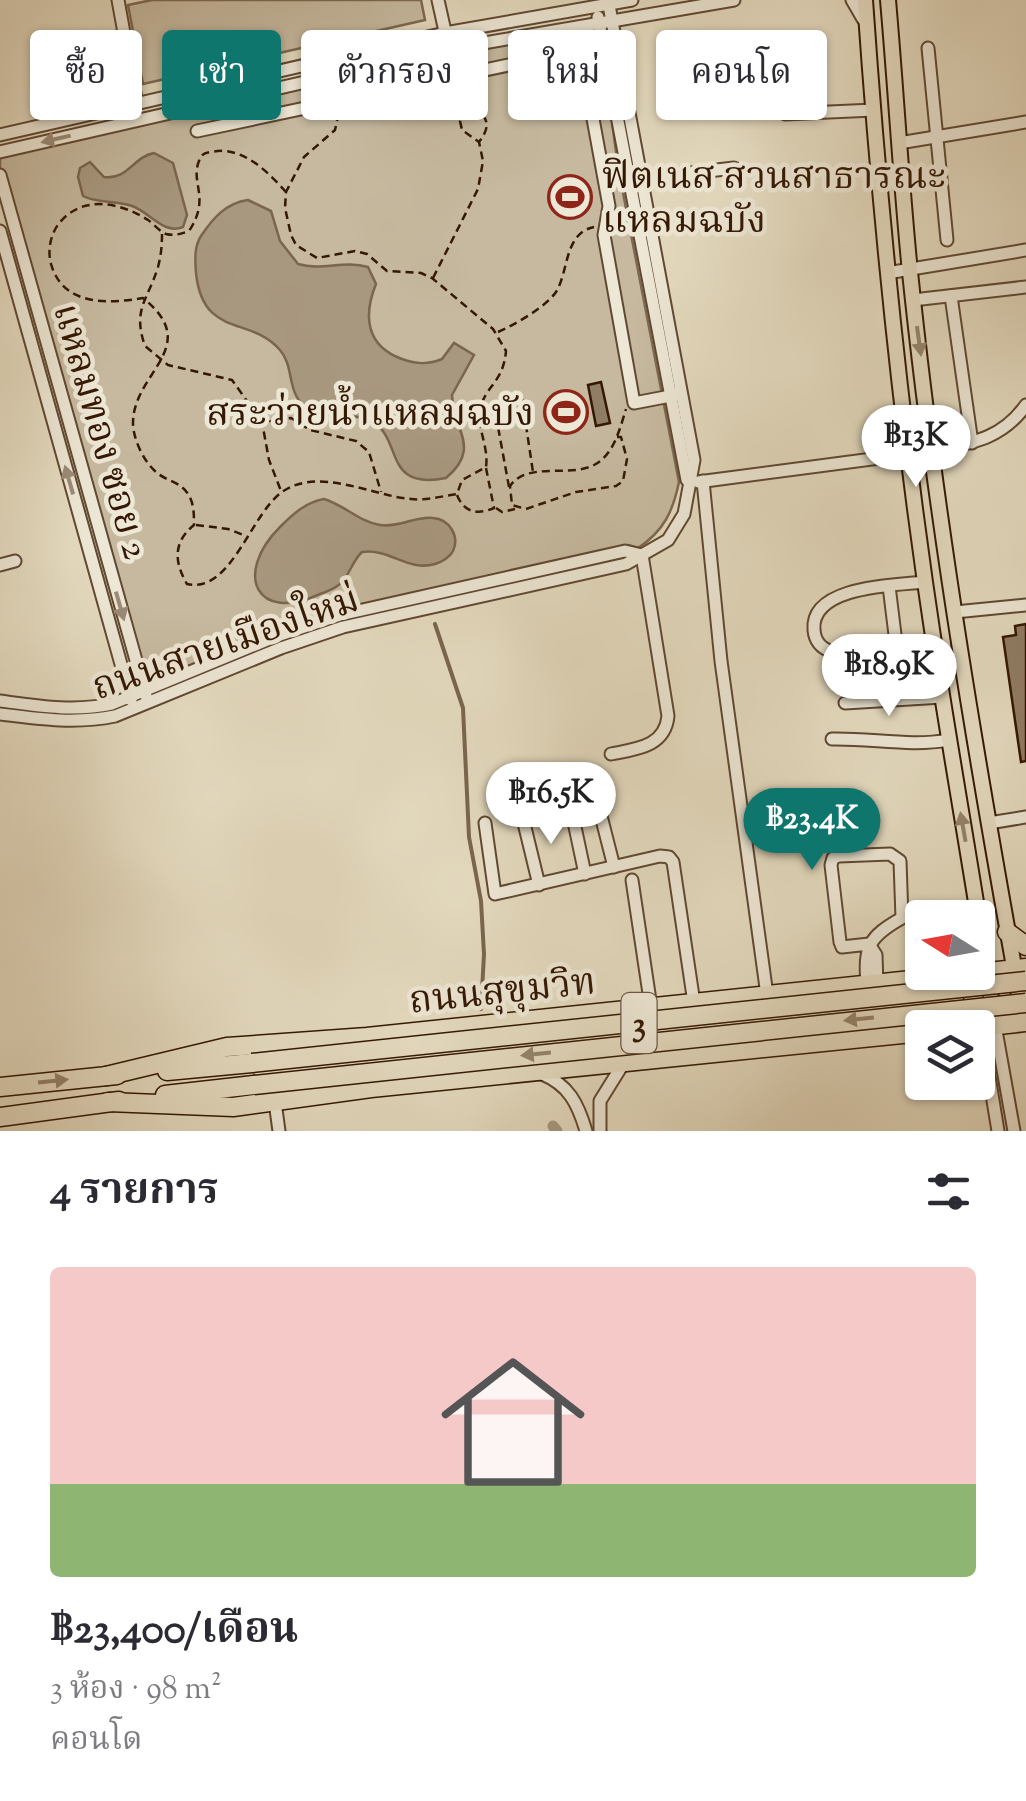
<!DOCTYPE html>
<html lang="th">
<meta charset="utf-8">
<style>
body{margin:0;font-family:"Sorts Mill Goudy","Noto Serif Thai",serif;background:#f7f7f7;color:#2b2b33;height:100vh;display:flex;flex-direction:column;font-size:38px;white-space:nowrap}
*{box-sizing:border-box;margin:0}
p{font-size:32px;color:#7c7c81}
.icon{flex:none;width:55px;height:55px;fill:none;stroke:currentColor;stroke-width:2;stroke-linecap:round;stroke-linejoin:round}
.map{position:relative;height:1131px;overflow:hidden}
.drawer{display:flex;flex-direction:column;background:#fff;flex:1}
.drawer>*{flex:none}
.top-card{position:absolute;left:30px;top:30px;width:968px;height:90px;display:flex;gap:20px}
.needle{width:65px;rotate:281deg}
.tools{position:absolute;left:905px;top:900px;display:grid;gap:20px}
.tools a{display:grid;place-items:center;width:90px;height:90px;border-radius:10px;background:#fff;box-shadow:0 2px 8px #0004;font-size:50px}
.price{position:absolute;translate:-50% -85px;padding:0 22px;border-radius:35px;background:#fff;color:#222;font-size:32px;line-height:65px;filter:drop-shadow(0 2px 5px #0008)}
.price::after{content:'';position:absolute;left:50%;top:60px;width:30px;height:22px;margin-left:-15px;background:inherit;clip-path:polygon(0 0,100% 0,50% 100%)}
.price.on{background:#0f766e;color:#fff}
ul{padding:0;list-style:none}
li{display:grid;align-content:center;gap:20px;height:530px;padding:0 50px}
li+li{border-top:2px solid #e1e1e2}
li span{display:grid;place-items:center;height:310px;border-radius:10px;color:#555}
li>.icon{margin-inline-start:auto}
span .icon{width:180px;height:180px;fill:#fffc;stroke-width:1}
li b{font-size:42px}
h2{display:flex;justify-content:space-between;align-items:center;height:120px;padding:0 50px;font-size:42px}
.tag{padding:0 35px;border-radius:10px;background:#fff;box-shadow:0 2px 8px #0004;font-size:35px;line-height:90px}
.tag.on{background:#0f766e;color:#fff}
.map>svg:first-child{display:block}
.green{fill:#c6b99f;stroke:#7d6851;stroke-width:2.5}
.water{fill:#a8987f;stroke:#7a654d;stroke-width:2.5}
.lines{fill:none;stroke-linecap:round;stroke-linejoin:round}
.stream{stroke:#7a654d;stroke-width:4}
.canal{stroke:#a8987f;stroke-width:11}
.building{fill:#907d65;stroke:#341803;stroke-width:2.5}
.minor-casing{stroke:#604832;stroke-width:15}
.major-casing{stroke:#341803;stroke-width:18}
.highway-casing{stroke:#341803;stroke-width:21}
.path{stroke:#341803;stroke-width:2.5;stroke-dasharray:8 5;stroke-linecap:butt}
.minor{stroke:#ede7d5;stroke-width:11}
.major{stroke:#e4dabf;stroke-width:14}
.highway{stroke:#e4dabf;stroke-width:18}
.highway-bridge-casing{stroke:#341803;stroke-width:21;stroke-linecap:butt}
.highway-bridge{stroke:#e4dabf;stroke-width:18}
.oneway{fill:#9a8a76}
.oneway2{fill:#95836a}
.labels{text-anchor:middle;stroke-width:9;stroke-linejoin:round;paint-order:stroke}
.shield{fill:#ede7d5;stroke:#6c5642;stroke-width:2.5}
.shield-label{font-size:35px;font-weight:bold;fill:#341803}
.poi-label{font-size:38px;fill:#341803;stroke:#ede7d5;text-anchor:start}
.street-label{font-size:38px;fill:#341803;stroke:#ede7d5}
</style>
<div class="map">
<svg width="1026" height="1131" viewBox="0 0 1026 1131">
<rect width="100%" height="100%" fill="#e4dabf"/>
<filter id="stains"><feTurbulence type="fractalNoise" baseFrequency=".002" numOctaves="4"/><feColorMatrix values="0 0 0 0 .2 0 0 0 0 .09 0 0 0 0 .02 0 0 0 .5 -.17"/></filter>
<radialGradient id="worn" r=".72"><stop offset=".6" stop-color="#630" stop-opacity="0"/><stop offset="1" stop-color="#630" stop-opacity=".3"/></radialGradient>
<g class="green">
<polygon points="152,0 421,0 425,20 143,84 128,5"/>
<path d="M599,23L618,167L679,482C673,511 664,531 638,548L628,545L346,609L144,691L0,175V152L449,49Z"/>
</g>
<g class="water">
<path d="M154,153L173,163L187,215L183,227C163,235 150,212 132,206C116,200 98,204 83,196L78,177L80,168L90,162L104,177C128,180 133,157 154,153Z"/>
<path d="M248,200L271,211L280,241L298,264C322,271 344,260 368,267L376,284C363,316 366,346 402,359C416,364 428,365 442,359L454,343L474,355L452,395C453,430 482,448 446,478C385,490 402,444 376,424C356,409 324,424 303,405C287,390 294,366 280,350C250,315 203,339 196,273C195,260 194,247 201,236C213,218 226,203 248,200Z"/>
<path d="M324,499C344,505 360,522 380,525C399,528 415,516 433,518C449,519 460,536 453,551C450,557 442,562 435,564C408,572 389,548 362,552C352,561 350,575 340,584C335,588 326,592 320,594C256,624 233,574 280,527C293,514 306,502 324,499Z"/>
</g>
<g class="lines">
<polyline class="stream" points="435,624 463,708 469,837 481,901 484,954 481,1009"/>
<polyline class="canal" points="553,1126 557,1131"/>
</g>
<g class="building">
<polygon points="601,382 610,423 596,426 588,385"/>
<polygon points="1026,624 1026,761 1021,762 1003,637 1016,635 1015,626"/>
</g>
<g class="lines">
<g class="minor-casing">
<g id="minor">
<polyline points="118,0 137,104"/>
<polyline points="438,0 455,76"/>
<polyline points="852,0 863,19"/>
<polyline points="598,17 687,480"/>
<polyline points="928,48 947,240"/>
<polyline points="785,114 874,110"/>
<polyline points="197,131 556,55 585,75 609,206 604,235 634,403 681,394"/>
<polyline points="0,135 445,33 632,0"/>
<polyline points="899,143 1026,122"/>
<polyline points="0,152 449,49 734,0"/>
<polyline points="0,175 146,696"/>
<polyline points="639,179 734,168"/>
<polyline points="0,231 131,700"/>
<polyline points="887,273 1026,250"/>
<polyline points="951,296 972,443"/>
<polyline points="913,300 1026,287"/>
<polyline points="703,481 721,661 767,995"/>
<path d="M698,482L933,451C972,443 1002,439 1026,405"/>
<polyline points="0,565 15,561"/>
<path d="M925,582C895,585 810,586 814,630C815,642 821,648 832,652C863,662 904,651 935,648"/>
<polyline points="889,586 897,651"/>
<polyline points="955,612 1026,605"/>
<path d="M0,701C38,706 73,712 112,704L277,636L340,615L625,551L642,555"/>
<polyline points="845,703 942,697"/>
<path d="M0,714C40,719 76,724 115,716L281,648L343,627L626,564L668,540L684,514L694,460L608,0"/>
<path d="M832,739C871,738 911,747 948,740"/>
<path d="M611,754C636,749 665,747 668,716L642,555"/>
<polyline points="598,804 614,867"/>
<polyline points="571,808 585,874"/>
<polyline points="523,819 539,885"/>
<polyline points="485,823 495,894 660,856 669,857 673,862 694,1003"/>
<polyline points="989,823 1026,817"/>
<polyline points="632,880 651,1007"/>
<polyline points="869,944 876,955 877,984"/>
<path d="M867,985C864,947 868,937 902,918L900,861L890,854L839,856L833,858L831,865L840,942L842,947L869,944"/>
<polyline points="995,1025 1014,1131"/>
<polyline points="978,1042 987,1064 998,1131"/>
<path d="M542,1074C569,1085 578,1104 586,1131"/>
<polyline points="275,1102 279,1131"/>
<polyline points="600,1131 600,1101 623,1064"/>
</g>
</g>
<g class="major-casing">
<g id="major">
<path d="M865,0C880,217 902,434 935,650C954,775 977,899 995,1025"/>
<path d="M888,0C896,91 901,182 910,272C936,523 979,774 1024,1022"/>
</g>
</g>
<g class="highway-casing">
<g id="highway">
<polyline points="1007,932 1026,946"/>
<polyline points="950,1028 966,1019 974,1010 973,991 959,981"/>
<polyline points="970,1028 1026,1022"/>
<polyline points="167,1071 252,1063"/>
<polyline points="106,1076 227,1047 367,1037 1026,968"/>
<polyline points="0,1087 117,1075"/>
<polyline points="165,1095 254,1085"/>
<polyline points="108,1102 233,1107 371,1088 922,1032"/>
<polyline points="0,1117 119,1101"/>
</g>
</g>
<g class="path">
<path d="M465,84L468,106L460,121L462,130L479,142C493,124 487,114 468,106"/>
<path d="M286,192C268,172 242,145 211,152C205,153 201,154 199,161C190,183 211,198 189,231C181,234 174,236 166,234C159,231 154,224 148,220C122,203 85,195 62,220C51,231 47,249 51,264C63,306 107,304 143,298C204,347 133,372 133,423C133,439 144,462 156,472C166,481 181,482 188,494C194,503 194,514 194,525C173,542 174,562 187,584C231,594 250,515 282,492C319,466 372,496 411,499C426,501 442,496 457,494L462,480L486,467C489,447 477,429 480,410C485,385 503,384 506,351L493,329L432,278L421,273L387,271L367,254L355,251L317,258L296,245L291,235L285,208L286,192L304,157L335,130L339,112"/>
<path d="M162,234C162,245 161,256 158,267C148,300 132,309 145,346L168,365L232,380L262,422L269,460L281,491"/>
<polyline points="433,278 478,189 483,161 479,142"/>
<path d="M498,332C514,325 546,307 556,292C569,271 564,233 594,227"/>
<polyline points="263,422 291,418 310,430 356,441 369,452 381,492"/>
<path d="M617,437H621L627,459L623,481L616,486L576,492L526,509L512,505L510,486C527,461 569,478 594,465C614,455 620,428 626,409"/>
<polyline points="509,487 494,405 506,393 522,399 533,472"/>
<path d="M457,495C464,513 478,515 494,508L486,468"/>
<polyline points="496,508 502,512 515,509"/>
<polyline points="196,525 228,529 246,536"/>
</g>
<use href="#minor" class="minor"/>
<use href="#major" class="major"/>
<use href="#highway" class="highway"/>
<g class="highway-bridge-casing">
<g id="highway-bridge">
<polyline points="252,1063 1026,981"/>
<polyline points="254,1085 1026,1003"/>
</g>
</g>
<use href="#highway-bridge" class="highway-bridge"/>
</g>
<defs><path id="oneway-solid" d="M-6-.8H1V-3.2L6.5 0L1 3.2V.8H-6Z" transform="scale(2.5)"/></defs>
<g class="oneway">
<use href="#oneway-solid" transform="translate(56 139) rotate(167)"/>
<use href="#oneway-solid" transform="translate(69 480) rotate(-106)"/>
<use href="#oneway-solid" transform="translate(120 606) rotate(74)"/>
</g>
<g class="oneway2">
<use href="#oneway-solid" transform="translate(919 341) rotate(82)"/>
<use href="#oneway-solid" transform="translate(963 827) rotate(-100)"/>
<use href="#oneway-solid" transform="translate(859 1019) rotate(174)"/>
<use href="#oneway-solid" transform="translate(536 1054) rotate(174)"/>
<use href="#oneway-solid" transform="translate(53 1081) rotate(-6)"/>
</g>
<defs>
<g id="stadium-ring" transform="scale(2.25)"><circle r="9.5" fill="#ede7d5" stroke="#8f2418" stroke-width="1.5"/><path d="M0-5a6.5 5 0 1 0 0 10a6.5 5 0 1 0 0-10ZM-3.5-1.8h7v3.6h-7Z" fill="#8f2418"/></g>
</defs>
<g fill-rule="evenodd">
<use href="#stadium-ring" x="570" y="197"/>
<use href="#stadium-ring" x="566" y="412"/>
</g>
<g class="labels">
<rect class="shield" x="621.5" y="993" width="35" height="60" rx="8"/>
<g class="shield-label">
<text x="639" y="1035">3</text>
</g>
<g class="poi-label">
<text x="602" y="188">ฟิตเนส สวนสาธารณะ<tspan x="602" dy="44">แหลมฉบัง</tspan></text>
<text x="534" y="425" text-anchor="end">สระว่ายน้ำแหลมฉบัง</text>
</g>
<g class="street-label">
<text transform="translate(102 431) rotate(74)" y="13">แหลมทอง ซอย 2</text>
<text transform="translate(225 642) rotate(-19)" y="13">ถนนสายเมืองใหม่</text>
<text transform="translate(502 990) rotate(-6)" y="13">ถนนสุขุมวิท</text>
</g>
</g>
<rect width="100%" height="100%" filter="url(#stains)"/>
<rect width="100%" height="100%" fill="url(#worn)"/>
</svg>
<div class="tools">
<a><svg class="needle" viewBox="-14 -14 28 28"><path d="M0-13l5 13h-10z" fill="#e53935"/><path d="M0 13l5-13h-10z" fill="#7c7c81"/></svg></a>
<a><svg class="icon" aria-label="layers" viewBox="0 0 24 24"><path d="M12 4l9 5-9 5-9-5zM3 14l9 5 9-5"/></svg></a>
</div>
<b class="price" style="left:916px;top:490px">฿13K</b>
<b class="price" style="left:889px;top:719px">฿18.9K</b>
<b class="price" style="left:551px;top:847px">฿16.5K</b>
<b class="price on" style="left:812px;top:873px">฿23.4K</b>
<div class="top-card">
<a class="tag">ซื้อ</a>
<a class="tag on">เช่า</a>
<a class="tag">ตัวกรอง</a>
<a class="tag">ใหม่</a>
<a class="tag">คอนโด</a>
</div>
</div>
<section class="drawer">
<h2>4 รายการ<svg class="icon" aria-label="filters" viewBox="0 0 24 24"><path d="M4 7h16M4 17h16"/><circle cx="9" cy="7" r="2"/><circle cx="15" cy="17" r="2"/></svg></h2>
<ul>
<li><span style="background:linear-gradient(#f6c9c9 70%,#8fb573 0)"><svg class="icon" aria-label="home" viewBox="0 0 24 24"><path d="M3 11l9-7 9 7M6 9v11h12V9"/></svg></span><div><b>฿23,400/เดือน</b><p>3 ห้อง · 98 m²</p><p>คอนโด</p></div></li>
</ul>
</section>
